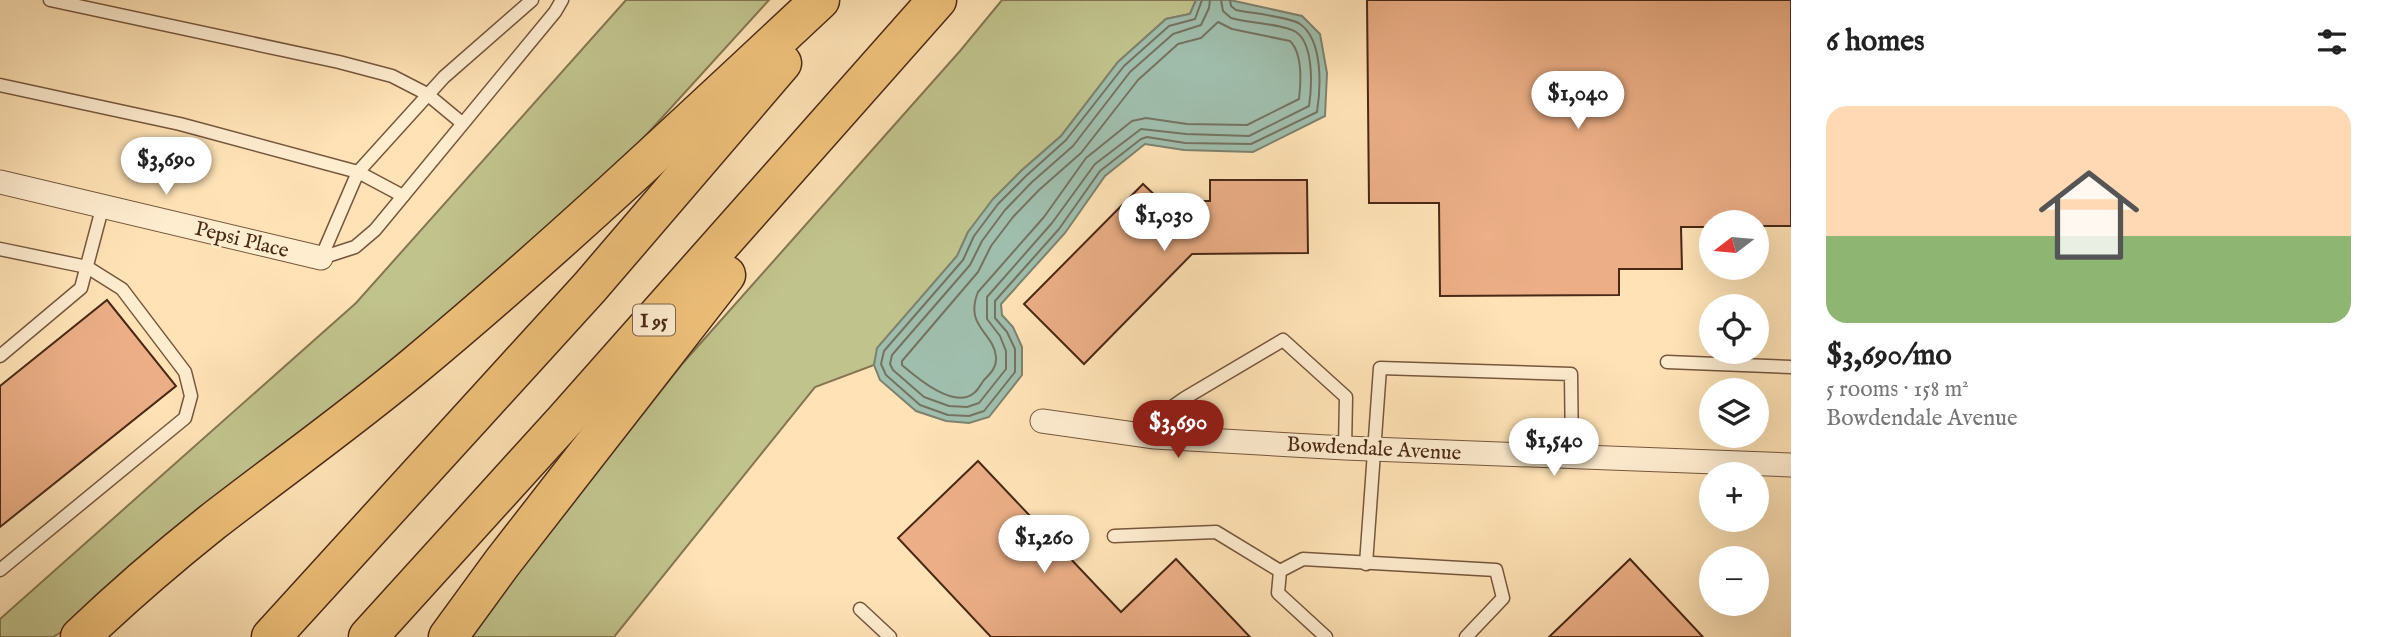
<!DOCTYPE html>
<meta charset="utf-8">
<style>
body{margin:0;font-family:"IM FELL English",serif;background:#f6f6f6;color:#222;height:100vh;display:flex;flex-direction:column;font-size:26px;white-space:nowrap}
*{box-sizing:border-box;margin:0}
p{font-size:23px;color:#767676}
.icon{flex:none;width:38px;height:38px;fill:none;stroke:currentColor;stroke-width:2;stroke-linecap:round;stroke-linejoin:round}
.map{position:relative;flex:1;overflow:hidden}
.panel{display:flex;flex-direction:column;background:#fff;width:595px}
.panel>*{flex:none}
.needle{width:46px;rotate:254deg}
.fabs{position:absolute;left:1699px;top:210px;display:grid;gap:14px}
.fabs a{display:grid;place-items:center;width:70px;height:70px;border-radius:50%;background:#fff;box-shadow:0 7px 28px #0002;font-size:35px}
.price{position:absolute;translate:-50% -60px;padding:0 16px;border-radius:24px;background:#fff;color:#222;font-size:23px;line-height:46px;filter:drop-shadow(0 2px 4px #0008)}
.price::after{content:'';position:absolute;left:50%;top:42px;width:21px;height:16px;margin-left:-10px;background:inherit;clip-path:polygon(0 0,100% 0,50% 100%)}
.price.current{background:#8f2418;color:#fff}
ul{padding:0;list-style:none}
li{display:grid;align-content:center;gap:14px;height:371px;padding:0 35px}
li span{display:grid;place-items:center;height:217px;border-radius:21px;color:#555}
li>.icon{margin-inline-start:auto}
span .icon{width:126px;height:126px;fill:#fffc;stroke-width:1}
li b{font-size:30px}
h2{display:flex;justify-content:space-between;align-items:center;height:84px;padding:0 35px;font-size:30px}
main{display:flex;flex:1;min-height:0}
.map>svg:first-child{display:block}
.green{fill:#c1c38d;stroke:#857651;stroke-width:2}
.water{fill:#a0bead;stroke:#7d8270;stroke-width:2}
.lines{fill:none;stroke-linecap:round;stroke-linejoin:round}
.shore{stroke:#747361;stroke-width:2}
.building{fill:#ebae86;stroke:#492815;stroke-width:2}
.service-casing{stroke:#76573d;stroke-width:15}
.minor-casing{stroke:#76573d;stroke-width:25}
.motorway-casing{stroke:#492815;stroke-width:41}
.service{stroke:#ffedd0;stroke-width:12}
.minor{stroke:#ffedd0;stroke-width:23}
.motorway{stroke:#f0c27b;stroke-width:38}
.labels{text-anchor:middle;stroke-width:5;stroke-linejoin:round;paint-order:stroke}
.shield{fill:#ffedd0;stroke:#80634d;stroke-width:2}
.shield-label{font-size:19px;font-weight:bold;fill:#492815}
.street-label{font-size:21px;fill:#492815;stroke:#ffedd0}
</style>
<main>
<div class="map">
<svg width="1791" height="637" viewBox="0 0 1791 637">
<rect width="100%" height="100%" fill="#ffe3b6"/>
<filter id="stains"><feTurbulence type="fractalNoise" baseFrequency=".00286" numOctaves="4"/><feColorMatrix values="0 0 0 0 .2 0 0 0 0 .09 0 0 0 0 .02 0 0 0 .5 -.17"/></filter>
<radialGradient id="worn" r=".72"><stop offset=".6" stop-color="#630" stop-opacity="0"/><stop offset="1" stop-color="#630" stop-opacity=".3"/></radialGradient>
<g class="green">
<polygon points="626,0 769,0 638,144 543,236 68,628 53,637 0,637 0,619 356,303"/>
<polygon points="1002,0 1196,0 1190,14 1166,19 1118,62 1061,136 1021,171 968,232 958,255 878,348 874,365 815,387 614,637 467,637 683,363 960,51"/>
</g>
<polygon class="water" points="1196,0 1230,0 1302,16 1320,34 1327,73 1325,116 1253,152 1184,150 1145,144 1105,176 1065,233 1001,304 1002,315 1013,327 1022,347 1022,375 989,417 969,423 946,421 916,411 880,380 874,365 877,348 957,256 968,232 993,199 1021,171 1061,136 1118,62 1166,19 1190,14"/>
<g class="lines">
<g class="shore">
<path d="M1202,0L1195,19L1169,26L1124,66L1066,140L1026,176L998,204L974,236L963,260L884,351L881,364L886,375L920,405L948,415L969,416L984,411L1015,372V349L1007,332L995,318V301L1059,229L1100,171L1141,139L1147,137L1185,143L1251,144L1317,112C1321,87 1323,40 1300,24C1291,17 1250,13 1236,10L1231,6L1230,0"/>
<path d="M1210,0L1209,8L1201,25L1173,34L1130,72L1073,146L1032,182L1005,210L982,241L970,265L892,355L890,364L893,370L924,397L949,406L967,407L979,403L1006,369V351L1000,336L987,319V297L1052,223L1095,164L1141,129L1186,134L1249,136L1309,106C1312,87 1314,44 1296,32C1285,24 1247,23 1231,18L1223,11L1221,0"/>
<path d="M1218,22L1232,29L1290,41C1303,54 1301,82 1299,99L1247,125L1187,124L1146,118L1132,121L1086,158L1044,217L978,292C964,327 994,332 996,357C997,367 991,373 984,380C981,384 978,390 974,393C954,410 916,377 902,365V361L978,272L991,246L1013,217L1039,190L1081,153L1138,80L1178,44L1201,38Z"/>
</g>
</g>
<g class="building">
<polygon points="1367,0 1791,0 1791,226 1757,226 1757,222 1712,222 1712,227 1681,227 1682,269 1619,269 1619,295 1440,296 1439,203 1369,203"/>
<polygon points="1210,180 1307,180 1308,253 1192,254 1084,364 1024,304 1143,184 1161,201 1210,201"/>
<polygon points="107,300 176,386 0,527 0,386"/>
<polygon points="978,461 1121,612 1176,559 1250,637 991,637 898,538"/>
<polygon points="1630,559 1703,637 1549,637"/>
</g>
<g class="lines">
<g class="service-casing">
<g id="service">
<polyline points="50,0 339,62 392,76 427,94 462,123"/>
<polyline points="0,85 180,124 358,172 403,196"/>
<polyline points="0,249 87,267 122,289 185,372 191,396 185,418 0,570"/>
<polyline points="321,258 355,247 375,230 555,12 562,0"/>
<polyline points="321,258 358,172 444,77 532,0"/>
<polyline points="0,356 81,288 103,205"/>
<polyline points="1667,362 1791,367"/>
<polyline points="1135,433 1185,398 1283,340 1346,397 1345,448"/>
<polyline points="1114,536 1216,532 1280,571"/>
<polyline points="1366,564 1380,368 1571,374 1572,456"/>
<polyline points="860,609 890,637"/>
<polyline points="1326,637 1278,593 1280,571 1303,559 1496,570 1503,598 1466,637"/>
</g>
</g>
<g class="minor-casing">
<g id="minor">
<polyline points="0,182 321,258"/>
<polyline points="1042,421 1155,437 1345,448 1791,465"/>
</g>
</g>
<g class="motorway-casing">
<g id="motorway">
<path d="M80,637C122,597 166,559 211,523C278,471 347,422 412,368C553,251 686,125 820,0"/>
<polyline points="271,637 590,287 782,63"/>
<polyline points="368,637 565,420 937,0"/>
<polyline points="448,637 502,563 726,275"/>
</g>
</g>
<use href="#service" class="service"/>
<use href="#minor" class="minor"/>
<use href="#motorway" class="motorway"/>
</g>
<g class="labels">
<rect class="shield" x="633" y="304.5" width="42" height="31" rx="5"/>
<g class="shield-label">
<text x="654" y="327">I 95</text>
</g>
<g class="street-label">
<text transform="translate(242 239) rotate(14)" y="7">Pepsi Place</text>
<text transform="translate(1374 448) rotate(3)" y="7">Bowdendale Avenue</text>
</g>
</g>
<rect width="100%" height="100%" filter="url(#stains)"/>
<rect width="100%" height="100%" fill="url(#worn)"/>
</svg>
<div class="fabs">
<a><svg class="needle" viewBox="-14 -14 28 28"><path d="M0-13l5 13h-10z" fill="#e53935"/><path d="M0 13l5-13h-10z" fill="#767676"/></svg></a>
<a><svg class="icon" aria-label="locate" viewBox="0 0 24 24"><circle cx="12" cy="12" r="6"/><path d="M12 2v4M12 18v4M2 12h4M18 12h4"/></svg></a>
<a><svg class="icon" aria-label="layers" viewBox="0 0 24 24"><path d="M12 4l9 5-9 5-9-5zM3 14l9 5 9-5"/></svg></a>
<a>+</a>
<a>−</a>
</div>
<b class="price" style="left:1578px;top:131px">$1,040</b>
<b class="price" style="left:166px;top:197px">$3,690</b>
<b class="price" style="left:1164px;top:253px">$1,030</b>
<b class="price current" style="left:1178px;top:460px">$3,690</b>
<b class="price" style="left:1554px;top:478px">$1,540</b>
<b class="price" style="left:1044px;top:575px">$1,260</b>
</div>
<section class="panel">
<h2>6 homes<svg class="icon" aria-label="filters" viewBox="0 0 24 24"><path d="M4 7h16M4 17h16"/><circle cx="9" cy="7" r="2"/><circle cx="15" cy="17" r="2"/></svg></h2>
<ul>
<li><span style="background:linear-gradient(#ffd9b3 60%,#8fb573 0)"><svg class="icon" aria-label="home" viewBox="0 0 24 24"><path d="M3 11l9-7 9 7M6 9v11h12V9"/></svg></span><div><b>$3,690/mo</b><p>5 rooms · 158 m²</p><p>Bowdendale Avenue</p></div></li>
</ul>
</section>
</main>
